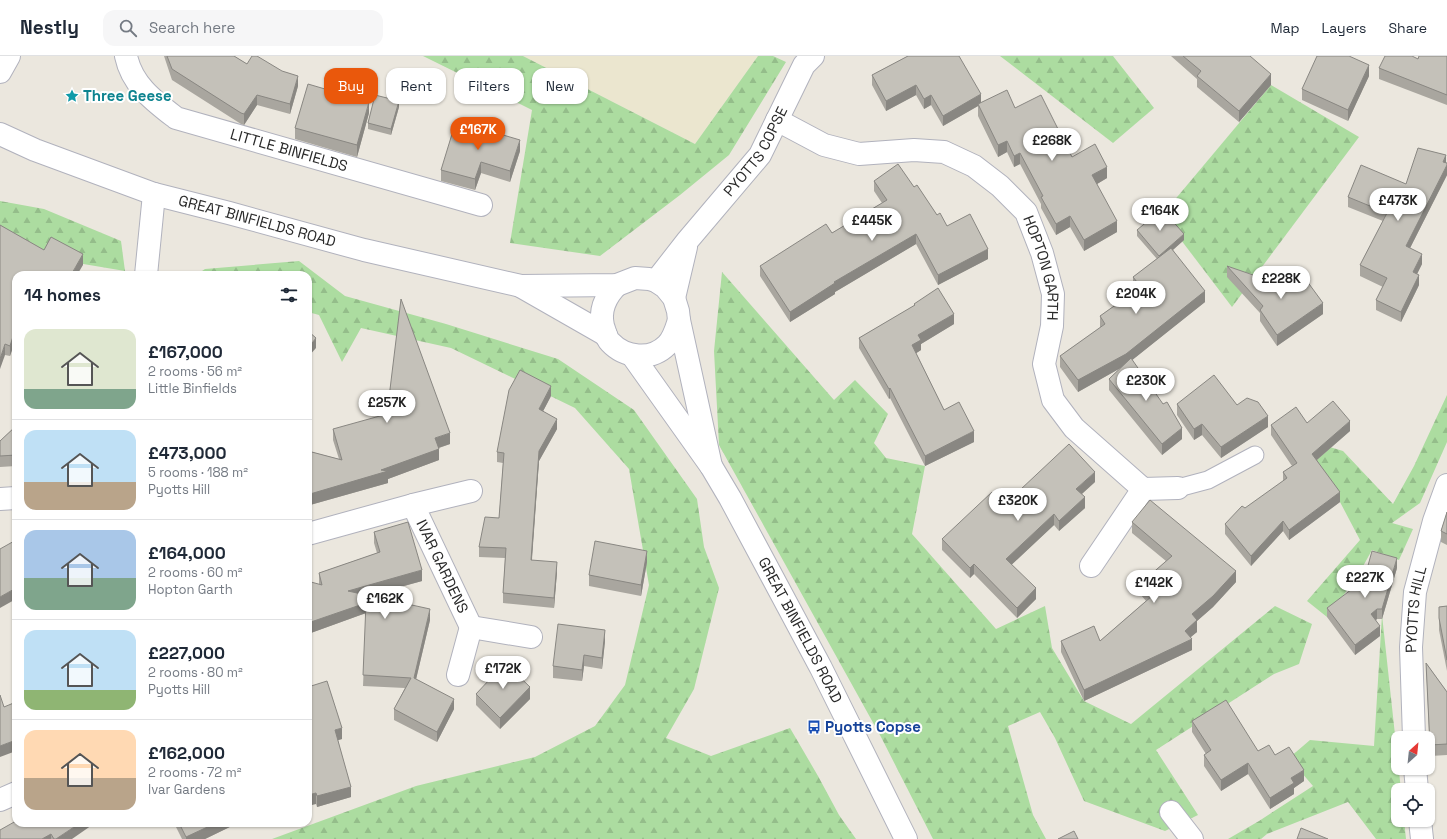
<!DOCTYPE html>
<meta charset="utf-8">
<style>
body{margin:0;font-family:"Space Grotesk",sans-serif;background:#f6f6f7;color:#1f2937;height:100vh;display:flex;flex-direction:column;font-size:15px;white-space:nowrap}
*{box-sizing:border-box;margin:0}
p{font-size:13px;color:#747a83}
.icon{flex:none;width:22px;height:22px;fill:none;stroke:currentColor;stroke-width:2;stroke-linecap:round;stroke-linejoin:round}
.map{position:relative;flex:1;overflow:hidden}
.details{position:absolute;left:12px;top:215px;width:300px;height:556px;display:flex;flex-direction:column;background:#fff;border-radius:12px;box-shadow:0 1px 3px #0004}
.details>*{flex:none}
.top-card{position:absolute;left:324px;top:12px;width:380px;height:36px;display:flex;gap:8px}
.needle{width:26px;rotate:27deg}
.tools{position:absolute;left:1391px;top:675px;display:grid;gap:8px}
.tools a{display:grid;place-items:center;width:44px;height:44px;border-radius:8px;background:#fff;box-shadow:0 1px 3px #0004;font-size:20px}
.price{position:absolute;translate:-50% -34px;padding:0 9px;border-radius:14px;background:#fff;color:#222;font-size:13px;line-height:26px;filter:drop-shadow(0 1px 2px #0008)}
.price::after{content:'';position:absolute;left:50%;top:24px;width:12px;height:9px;margin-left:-6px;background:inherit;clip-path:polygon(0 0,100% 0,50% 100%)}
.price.on{background:#ea580c;color:#fff}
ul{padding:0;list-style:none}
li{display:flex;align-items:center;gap:12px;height:100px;padding:0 12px}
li+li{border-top:1px solid #e0e1e3}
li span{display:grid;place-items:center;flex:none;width:112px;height:80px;border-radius:12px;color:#555}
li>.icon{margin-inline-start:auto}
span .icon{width:48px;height:48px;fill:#fffc;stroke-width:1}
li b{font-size:17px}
h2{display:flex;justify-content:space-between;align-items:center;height:48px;padding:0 12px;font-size:17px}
.pill{padding:0 14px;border-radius:12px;background:#fff;box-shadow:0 1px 3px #0004;font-size:14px;line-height:36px}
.pill.on{background:#ea580c;color:#fff}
header{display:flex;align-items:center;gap:24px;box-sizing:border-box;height:56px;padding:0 20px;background:#fff;border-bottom:1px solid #e0e1e3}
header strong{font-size:19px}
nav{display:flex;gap:22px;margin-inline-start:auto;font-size:14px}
.search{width:280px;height:36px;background:#f6f6f7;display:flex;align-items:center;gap:10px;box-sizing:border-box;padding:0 14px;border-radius:12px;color:#747a83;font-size:15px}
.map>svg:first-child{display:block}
.education{fill:#ebe6cf}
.forest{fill:url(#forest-firs)}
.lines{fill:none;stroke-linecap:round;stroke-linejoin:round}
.lane-casing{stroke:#b1b2bd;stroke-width:19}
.street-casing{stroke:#b1b2bd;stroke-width:24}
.secondary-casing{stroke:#b1b2bd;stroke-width:24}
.lane{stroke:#fff;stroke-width:17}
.street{stroke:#fff;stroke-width:22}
.secondary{stroke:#fff;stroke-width:22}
.wall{fill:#a9a69f}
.shaded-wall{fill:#898782}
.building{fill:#c4c1b9;stroke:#898782}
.labels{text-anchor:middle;stroke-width:4;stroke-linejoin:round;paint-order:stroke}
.culture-label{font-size:15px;font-weight:bold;fill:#0d838f;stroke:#fff;text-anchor:start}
.street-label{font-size:15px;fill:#2a2a2a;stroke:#fff}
.transit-label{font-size:15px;font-weight:bold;fill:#164399;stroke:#fff;text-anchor:start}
</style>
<header>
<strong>Nestly</strong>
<div class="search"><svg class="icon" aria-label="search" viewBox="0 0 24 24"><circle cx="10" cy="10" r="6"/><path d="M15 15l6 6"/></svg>Search here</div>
<nav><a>Map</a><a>Layers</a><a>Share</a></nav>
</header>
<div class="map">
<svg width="1447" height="783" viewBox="0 0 1447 783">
<defs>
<pattern id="forest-firs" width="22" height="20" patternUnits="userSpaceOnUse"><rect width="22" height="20" fill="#acdca0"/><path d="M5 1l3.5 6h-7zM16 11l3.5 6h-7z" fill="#94bd8a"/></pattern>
</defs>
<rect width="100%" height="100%" fill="#ebe7de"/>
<polygon class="education" points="523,0 758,0 695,88"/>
<g class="forest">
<polygon points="423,0 523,0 695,88 758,0 773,0 786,6 729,99 680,139 600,200 510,187 532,54"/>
<polygon points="1000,0 1113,0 1154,52 1113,87"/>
<polygon points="1271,29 1359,81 1232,251 1162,159"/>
<polygon points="0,145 44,153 121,185 125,215 0,194"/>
<polygon points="299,205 345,240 446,268 558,303 634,354 697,443 704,491 719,532 694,633 666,682 711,700 790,672 818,720 839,759 856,783 272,783 416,730 535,701 595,670 625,629 649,529 629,413 575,352 451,292 361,272 342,306 319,259 308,256 308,219 196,219 205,213"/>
<polygon points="722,216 834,344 855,324 888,358 874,387 886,402 925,410 912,478 996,573 1045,550 1052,592 1084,645 1131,668 1275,550 1312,568 1299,608 1274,618 1156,694 1198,759 1165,775 1084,745 1055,682 1040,656 1008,670 1033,759 1046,783 933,783 881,681 719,389 714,295"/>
<polygon points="1447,339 1447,386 1420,447 1392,467 1413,473 1399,504 1372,494 1357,521 1327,561 1307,545 1360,484 1340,446 1299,396 1313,386 1343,395 1393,448 1414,410"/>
<polygon points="1382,559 1401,734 1398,734 1398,764 1404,764 1406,783 1376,783 1348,746 1267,778 1261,783 1228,783 1259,765 1313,730 1289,702 1310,684 1374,690"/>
</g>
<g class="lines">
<g class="lane-casing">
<polyline id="lane" points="1178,432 1208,424 1255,399"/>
</g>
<g class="street-casing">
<g id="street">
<path id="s1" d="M126,0C132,29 154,45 176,62L481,149"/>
<polyline points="0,16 9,0"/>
<path id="s2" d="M777,64L824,89L859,98L914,94L944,96L974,110L1000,130L1026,156L1042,197L1053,238L1052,270L1044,308L1053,344L1074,372L1143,433L1178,432"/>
<polyline points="146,219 154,138"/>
<path id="s3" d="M656,225L688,184L760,99L804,9L813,0"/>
<polyline points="674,242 686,191"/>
<polyline points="0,443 16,442"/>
<path id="s4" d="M413,449L471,571"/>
<polyline points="308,478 413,449 471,435"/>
<polyline points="1091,510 1143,433"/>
<polyline points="458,619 471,571 531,581"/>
<path id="s5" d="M1414,682L1411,591L1415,536L1434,465L1447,429"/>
<polyline points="1415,712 1417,734"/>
<polyline points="0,744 16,737"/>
<polyline points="1171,756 1192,783"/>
<polyline points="1420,764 1422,783"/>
</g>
</g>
<g class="secondary-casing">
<g id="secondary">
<path id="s6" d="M0,78L35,94L154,138L229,157L364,194L521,230L617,229L635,222L649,223L656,225L665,231L674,242L678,255L679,264L711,410"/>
<path d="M617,229C606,240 599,253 603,270C605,275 606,282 610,286C625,302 651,305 667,289C674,282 676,273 679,264"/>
<polyline points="522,231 606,279"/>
<path id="s7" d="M632,299L711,410L730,442L821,612L906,783"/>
</g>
</g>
<use href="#lane" class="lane"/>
<use href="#street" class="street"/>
<use href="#secondary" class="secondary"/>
</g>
<g class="wall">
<polygon points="164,0 234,0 247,8 298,30 290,58 257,49 244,69 241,68 172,24"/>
<polygon points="908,0 981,47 1015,52 1072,101 1107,122 1097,128 1117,176 1084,195 1070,171 1056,179 1041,152 1041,148 1020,108 1014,111 1007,96 998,101 978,60 978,50 943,70 931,49 924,53 916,39 886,55 872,29 872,19"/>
<polygon points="1171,0 1250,0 1271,29 1239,66 1197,31 1197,23"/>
<polygon points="1447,0 1447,49 1379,23 1379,12 1418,3"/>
<polygon points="1369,20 1348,65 1302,44 1302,33"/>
<polygon points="399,51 391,79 368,73 368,67"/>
<polygon points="369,57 357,101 295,83 295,72"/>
<polygon points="520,95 510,126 481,117 475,134 441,125 441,114"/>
<polygon points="1446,107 1447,107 1447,119 1410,192 1422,208 1417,218 1419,229 1401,266 1376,254 1376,244 1383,231 1360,220 1360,209 1383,165 1348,151 1348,141 1406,128"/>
<polygon points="874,125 914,131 937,159 947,170 988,203 938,229 916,188 835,236 835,238 790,266 760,220 760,210 832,177 882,147 874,135"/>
<polygon points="0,169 44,194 83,209 16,219 16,282 10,300 5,299"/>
<polygon points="1137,174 1184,184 1173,194 1205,246 1132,304 1182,383 1162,399 1109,334 1109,323 1122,311 1078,336 1060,311 1060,300 1100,272 1100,260 1135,235 1133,232 1133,221 1157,203 1137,180"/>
<polygon points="1227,210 1323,258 1277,290 1260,265 1260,257 1227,221"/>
<polygon points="914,248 954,268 921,288 921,294 916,297 944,354 974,386 925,410 890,342 889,343 859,292 859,282 914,250"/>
<polygon points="551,340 543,355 557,373 539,405 532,504 557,516 554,552 503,547 503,537 505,502 479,501 479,491 499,462 503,407 497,406 497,396"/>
<polygon points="1177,348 1237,349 1268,371 1221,402 1202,379 1194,384 1177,359"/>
<polygon points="1307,367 1350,375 1317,404 1340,446 1289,484 1283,475 1251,510 1225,478 1225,468 1283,425 1283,416 1292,410 1271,379 1271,369"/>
<polygon points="16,370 16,410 0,411 0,385"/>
<polygon points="333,373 450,388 439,392 439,404 388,423 388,427 310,449 308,449 308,395 339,403 333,384"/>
<polygon points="1095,426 1082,438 1085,452 1059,475 1054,469 1011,509 1036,543 1017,562 974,518 970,522 942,494 942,483 1004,449"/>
<polygon points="1447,456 1447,489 1441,486 1441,475"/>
<polygon points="1132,466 1236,526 1213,551 1197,565 1197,576 1190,581 1192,594 1084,645 1061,596 1061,585 1100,585 1146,545 1141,539 1141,527 1166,505 1132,477"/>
<polygon points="374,476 422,525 369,540 430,564 416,623 454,653 437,686 394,664 394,653 405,632 363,630 366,557 308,578 319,528 319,517 377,497 374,487"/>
<polygon points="647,506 641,540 589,530 589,519"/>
<polygon points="1397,512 1382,563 1377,563 1376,564 1380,580 1355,599 1327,561 1327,552"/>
<polygon points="1447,550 1447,615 1439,574 1439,551"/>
<polygon points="605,585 602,613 584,610 582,625 553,622 553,610"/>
<polygon points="1426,607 1447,636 1447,699 1430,700"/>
<polygon points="308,631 342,683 338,684 351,741 317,751 316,748"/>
<polygon points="476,638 530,643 500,673 476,649"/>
<polygon points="1192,665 1258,695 1275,699 1304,725 1294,732 1294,738 1270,753 1248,718 1221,735 1204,710 1204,699 1206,698 1192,676"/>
<polygon points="16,765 72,783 0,783"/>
<polygon points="174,767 238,767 205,783 182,783"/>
</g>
<g class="shaded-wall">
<polygon points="1369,9 1369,20 1348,65 1348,54"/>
<polygon points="1271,18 1271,29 1239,66 1239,55"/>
<polygon points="298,20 298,30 290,58 290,48"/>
<polygon points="916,29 916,39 886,55 886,45"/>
<polygon points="981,38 981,48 978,48 978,50 943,70 943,60"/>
<polygon points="257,39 257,49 244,69 244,58"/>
<polygon points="931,39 931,49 924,53 924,43"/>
<polygon points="399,45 399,51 391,79 391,73"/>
<polygon points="369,46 369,57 357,101 357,89"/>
<polygon points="520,84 520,95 510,126 510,115"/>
<polygon points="1007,85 1007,96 998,101 998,89"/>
<polygon points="1020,97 1020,108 1014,111 1014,100"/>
<polygon points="1446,99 1446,109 1443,106"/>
<polygon points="481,106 481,117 475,134 475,123"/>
<polygon points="1447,109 1447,119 1406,200 1406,190"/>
<polygon points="1107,111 1107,122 1092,131 1092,119"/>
<polygon points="1070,160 1070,171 1056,179 1056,168"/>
<polygon points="1117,165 1117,176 1084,195 1084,184"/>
<polygon points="916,178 916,188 835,236 835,238 790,266 790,256 834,226"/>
<polygon points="1184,178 1184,184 1159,206 1159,200"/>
<polygon points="988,193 988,203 938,229 938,219"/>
<polygon points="83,198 83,209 77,219 71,219"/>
<polygon points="1422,198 1422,208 1413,226 1413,216"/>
<polygon points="1419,219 1419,229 1401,266 1401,256"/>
<polygon points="1205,235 1205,246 1126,309 1078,336 1078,324"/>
<polygon points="1323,247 1323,258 1277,290 1277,279"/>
<polygon points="954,258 954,268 921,288 921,294 912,300 912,289 918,279"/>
<polygon points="16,271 16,282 10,300 10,290"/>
<polygon points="316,282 316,292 308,301 308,292"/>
<polygon points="5,288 5,299 0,313 0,303"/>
<polygon points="551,330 551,340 539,363 539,353"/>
<polygon points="890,332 890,342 889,343 889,333"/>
<polygon points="1268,360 1268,371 1221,402 1221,391"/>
<polygon points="557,363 557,373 539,405 531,514 531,504 539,395"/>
<polygon points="1350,365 1350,375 1312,408 1312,398"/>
<polygon points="1202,368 1202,379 1194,384 1194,373"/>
<polygon points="1182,372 1182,383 1162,399 1162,388"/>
<polygon points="974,375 974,386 925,410 925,400"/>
<polygon points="450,377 450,388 435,393 435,382"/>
<polygon points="439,393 439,404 388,423 388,427 310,449 310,438"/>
<polygon points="1095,416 1095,426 1076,443 1076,433"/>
<polygon points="1340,436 1340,446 1289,484 1289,474"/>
<polygon points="1085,441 1085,452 1059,475 1059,465"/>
<polygon points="1054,458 1054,469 1006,514 1006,503"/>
<polygon points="1283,465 1283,475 1251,510 1251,500"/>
<polygon points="647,495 647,506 641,540 641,529"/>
<polygon points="1397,502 1397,512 1382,563 1382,553"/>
<polygon points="557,506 557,516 554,552 554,542"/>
<polygon points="974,508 974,518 970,522 970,512"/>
<polygon points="422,514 422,525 348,545 348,535"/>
<polygon points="1236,515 1236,526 1213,551 1197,565 1197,576 1185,586 1185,575 1192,558"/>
<polygon points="16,532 16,543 0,552 0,541"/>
<polygon points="1036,532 1036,543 1017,562 1017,552"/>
<polygon points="366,547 366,557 308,578 308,567"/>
<polygon points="430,553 430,564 414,632 414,622"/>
<polygon points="1377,553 1377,563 1371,568 1371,558"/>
<polygon points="1380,570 1380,580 1355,599 1355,589"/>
<polygon points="605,574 605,585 602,613 602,602"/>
<polygon points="1192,583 1192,594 1084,645 1084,634"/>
<polygon points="584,599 584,610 582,625 582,614"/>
<polygon points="530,631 530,643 500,673 500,662"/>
<polygon points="454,643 454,653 437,686 437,676"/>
<polygon points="342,672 342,683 335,685 335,674"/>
<polygon points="16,684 16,695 0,701 0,690"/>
<polygon points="1248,707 1248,718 1221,735 1221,724"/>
<polygon points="1304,714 1304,725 1294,732 1294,738 1270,753 1270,742 1291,722"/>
<polygon points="351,731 351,741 317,751 317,740"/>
<polygon points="316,737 316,748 308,750 308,739"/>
<polygon points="80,767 95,767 72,783 56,783"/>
<polygon points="216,767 238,767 205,783 186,783 186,781"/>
<polygon points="51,778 51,783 42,783"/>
</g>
<g class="building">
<polygon points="167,0 234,0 247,8 252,0 257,0 282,15 298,20 290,48 257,39 244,58 241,57 172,13"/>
<polygon points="908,0 959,0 981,38 943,60 931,39 924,43 916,29 886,45 872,19"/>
<polygon points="1183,0 1250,0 1271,18 1239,55 1197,20 1201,15"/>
<polygon points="1317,0 1349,0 1369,9 1348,54 1302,33"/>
<polygon points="1385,0 1412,0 1418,3 1419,0 1447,0 1447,39 1379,12"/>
<polygon points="308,28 369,46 357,89 295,72"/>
<polygon points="1007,34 1015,52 1041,39 1072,101 1095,88 1107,111 1092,119 1117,165 1084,184 1070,160 1056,168 1041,141 1043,140 1020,97 1014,100 1007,85 998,89 978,48"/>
<polygon points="375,39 399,45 391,73 368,67"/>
<polygon points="456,65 520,84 510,115 481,106 475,123 441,114"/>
<polygon points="1418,92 1446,99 1443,106 1447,107 1447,109 1406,190 1422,198 1413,216 1419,219 1401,256 1376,244 1387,222 1360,209 1387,157 1348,141 1361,109 1406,128"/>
<polygon points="898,108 914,131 917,129 937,159 940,157 947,170 970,158 988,193 938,219 916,178 834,226 835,227 790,256 760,210 826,168 832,177 887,144 874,125"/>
<polygon points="1162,153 1184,178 1159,200 1137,174"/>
<polygon points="0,169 44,194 51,181 83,198 71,219 16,219 16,271 10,290 5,288 0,303"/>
<polygon points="1171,192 1205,235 1126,298 1078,324 1060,300 1105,268 1100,260 1141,231 1133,221"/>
<polygon points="1227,210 1288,231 1304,221 1323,247 1277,279 1260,254 1263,250"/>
<polygon points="938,232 954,258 918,279 921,284 912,289 944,354 959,346 974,375 925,400 890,332 889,333 859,282 915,249 914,248"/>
<polygon points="401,243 450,377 435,382 439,393 381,414 388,415 310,438 308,438 308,395 342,404 333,373 387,358"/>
<polygon points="308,275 316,282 308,292"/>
<polygon points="1131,302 1163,348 1167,346 1182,372 1162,388 1109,323"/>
<polygon points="520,314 551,330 539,353 557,363 539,395 531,504 557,506 554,542 503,537 506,492 479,491 485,461 499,462 504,397 497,396 509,334"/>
<polygon points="1214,319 1237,349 1247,342 1258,346 1268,360 1221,391 1202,368 1194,373 1177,348"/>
<polygon points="1333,345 1350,365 1312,398 1340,436 1289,474 1283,465 1251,500 1225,468 1242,450 1245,452 1287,422 1283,416 1297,407 1271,369 1296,351 1307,367"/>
<polygon points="16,370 16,399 0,400 0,385"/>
<polygon points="1069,388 1095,416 1076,433 1085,441 1059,465 1054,458 1006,503 1036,532 1017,552 974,508 970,512 942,483 992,436 1004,449"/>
<polygon points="1150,444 1236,515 1213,540 1192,558 1197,564 1185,575 1192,583 1084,634 1061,585 1094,570 1100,585 1152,540 1141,527 1172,500 1132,466"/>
<polygon points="1447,456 1447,478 1441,475"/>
<polygon points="408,466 422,514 348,535 430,553 414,622 454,643 437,676 394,653 411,622 363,619 366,547 308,567 308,528 311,526 322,529 319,517 380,496 374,476"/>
<polygon points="16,484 16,532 0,541 0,493"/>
<polygon points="595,485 647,495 641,529 589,519"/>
<polygon points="1372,495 1397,502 1382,553 1377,553 1371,558 1380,570 1355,589 1327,552 1364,524"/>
<polygon points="1447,550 1447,604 1439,562 1439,551"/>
<polygon points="558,568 605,574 602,602 584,599 582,614 553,610"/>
<polygon points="505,607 530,631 500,662 476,638"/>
<polygon points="1426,607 1447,636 1447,688 1430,689"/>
<polygon points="327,625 342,672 335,674 351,731 317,740 316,737 308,739 308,631"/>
<polygon points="0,639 4,651 16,646 16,684 0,690"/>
<polygon points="1226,644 1258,695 1269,689 1275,699 1289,691 1304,714 1291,722 1294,727 1270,742 1248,707 1221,724 1204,699 1211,694 1192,665"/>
<polygon points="16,765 16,767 80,767 56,783 54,783 51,778 42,783 0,783 0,774"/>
<polygon points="179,767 216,767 186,781"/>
<polygon points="1301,772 1328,783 1297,783"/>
<polygon points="1074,775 1078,783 1058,783"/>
</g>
<defs>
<g id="sight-bare" transform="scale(1.08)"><path d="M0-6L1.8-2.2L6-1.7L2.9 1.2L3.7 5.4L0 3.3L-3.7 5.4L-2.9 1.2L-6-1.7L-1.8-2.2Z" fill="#0f9aa8" stroke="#fff" stroke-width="2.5" paint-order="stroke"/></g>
<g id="bus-bare" transform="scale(1.08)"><path d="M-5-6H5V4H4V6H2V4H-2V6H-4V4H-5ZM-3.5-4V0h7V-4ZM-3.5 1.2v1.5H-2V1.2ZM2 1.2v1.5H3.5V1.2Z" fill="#1a4fb4" stroke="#fff" stroke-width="2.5" paint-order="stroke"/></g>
</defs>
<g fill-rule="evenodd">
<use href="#sight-bare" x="72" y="40"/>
<use href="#bus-bare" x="814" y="671"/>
</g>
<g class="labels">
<g class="culture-label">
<text x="83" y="45">Three Geese</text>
</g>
<g class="street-label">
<text dy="5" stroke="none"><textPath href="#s1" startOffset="199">LITTLE BINFIELDS</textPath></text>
<text dy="5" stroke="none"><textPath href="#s3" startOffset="164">PYOTTS COPSE</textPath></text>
<text dy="5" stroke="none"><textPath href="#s6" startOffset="272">GREAT BINFIELDS ROAD</textPath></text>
<text dy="5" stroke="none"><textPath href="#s2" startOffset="336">HOPTON GARTH</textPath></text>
<text dy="5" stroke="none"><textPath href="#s4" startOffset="68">IVAR GARDENS</textPath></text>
<text dy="5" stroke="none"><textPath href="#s5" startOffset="129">PYOTTS HILL</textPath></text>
<text dy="5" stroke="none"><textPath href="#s7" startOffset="323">GREAT BINFIELDS ROAD</textPath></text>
</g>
<g class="transit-label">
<text x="825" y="676">Pyotts Copse</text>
</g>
</g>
</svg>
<div class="tools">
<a><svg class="needle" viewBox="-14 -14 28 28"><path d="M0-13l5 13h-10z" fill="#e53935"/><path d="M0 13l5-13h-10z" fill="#747a83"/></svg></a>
<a><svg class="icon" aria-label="locate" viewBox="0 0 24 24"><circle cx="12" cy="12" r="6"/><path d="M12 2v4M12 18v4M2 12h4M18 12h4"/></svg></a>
</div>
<b class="price on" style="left:478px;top:95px">£167K</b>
<b class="price" style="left:1052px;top:106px">£268K</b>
<b class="price" style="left:1398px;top:166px">£473K</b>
<b class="price" style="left:1160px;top:176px">£164K</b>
<b class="price" style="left:872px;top:186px">£445K</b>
<b class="price" style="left:1281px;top:244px">£228K</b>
<b class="price" style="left:1136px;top:259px">£204K</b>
<b class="price" style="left:1146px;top:346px">£230K</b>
<b class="price" style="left:387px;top:368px">£257K</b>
<b class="price" style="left:1018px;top:466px">£320K</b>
<b class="price" style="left:1365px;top:543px">£227K</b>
<b class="price" style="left:1154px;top:548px">£142K</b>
<b class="price" style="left:385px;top:564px">£162K</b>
<b class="price" style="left:503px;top:634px">£172K</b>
<div class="top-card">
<a class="pill on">Buy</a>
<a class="pill">Rent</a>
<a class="pill">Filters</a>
<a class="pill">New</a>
</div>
<section class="details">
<h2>14 homes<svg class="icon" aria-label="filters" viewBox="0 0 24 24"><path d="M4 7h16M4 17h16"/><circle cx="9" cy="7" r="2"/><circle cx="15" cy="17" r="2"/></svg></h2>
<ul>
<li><span style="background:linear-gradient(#dfe7d0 75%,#7fa58c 0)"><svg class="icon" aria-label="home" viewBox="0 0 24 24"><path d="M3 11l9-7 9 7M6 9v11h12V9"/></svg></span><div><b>£167,000</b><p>2 rooms · 56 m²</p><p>Little Binfields</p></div></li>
<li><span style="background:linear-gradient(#bfe0f5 65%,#b9a48a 0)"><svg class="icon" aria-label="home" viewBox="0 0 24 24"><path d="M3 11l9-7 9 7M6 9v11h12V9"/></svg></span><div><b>£473,000</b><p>5 rooms · 188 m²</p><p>Pyotts Hill</p></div></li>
<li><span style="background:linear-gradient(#a9c7e8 60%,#7fa58c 0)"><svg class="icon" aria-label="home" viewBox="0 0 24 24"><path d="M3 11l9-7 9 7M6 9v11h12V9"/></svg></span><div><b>£164,000</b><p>2 rooms · 60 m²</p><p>Hopton Garth</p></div></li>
<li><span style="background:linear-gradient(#bfe0f5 75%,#8fb573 0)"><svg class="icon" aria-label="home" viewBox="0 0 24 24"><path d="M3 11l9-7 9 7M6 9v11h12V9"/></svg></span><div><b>£227,000</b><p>2 rooms · 80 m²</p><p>Pyotts Hill</p></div></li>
<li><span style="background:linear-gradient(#ffd9b3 60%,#b9a48a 0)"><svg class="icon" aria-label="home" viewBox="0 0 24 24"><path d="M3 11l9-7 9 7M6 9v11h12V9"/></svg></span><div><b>£162,000</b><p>2 rooms · 72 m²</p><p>Ivar Gardens</p></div></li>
</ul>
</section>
</div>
